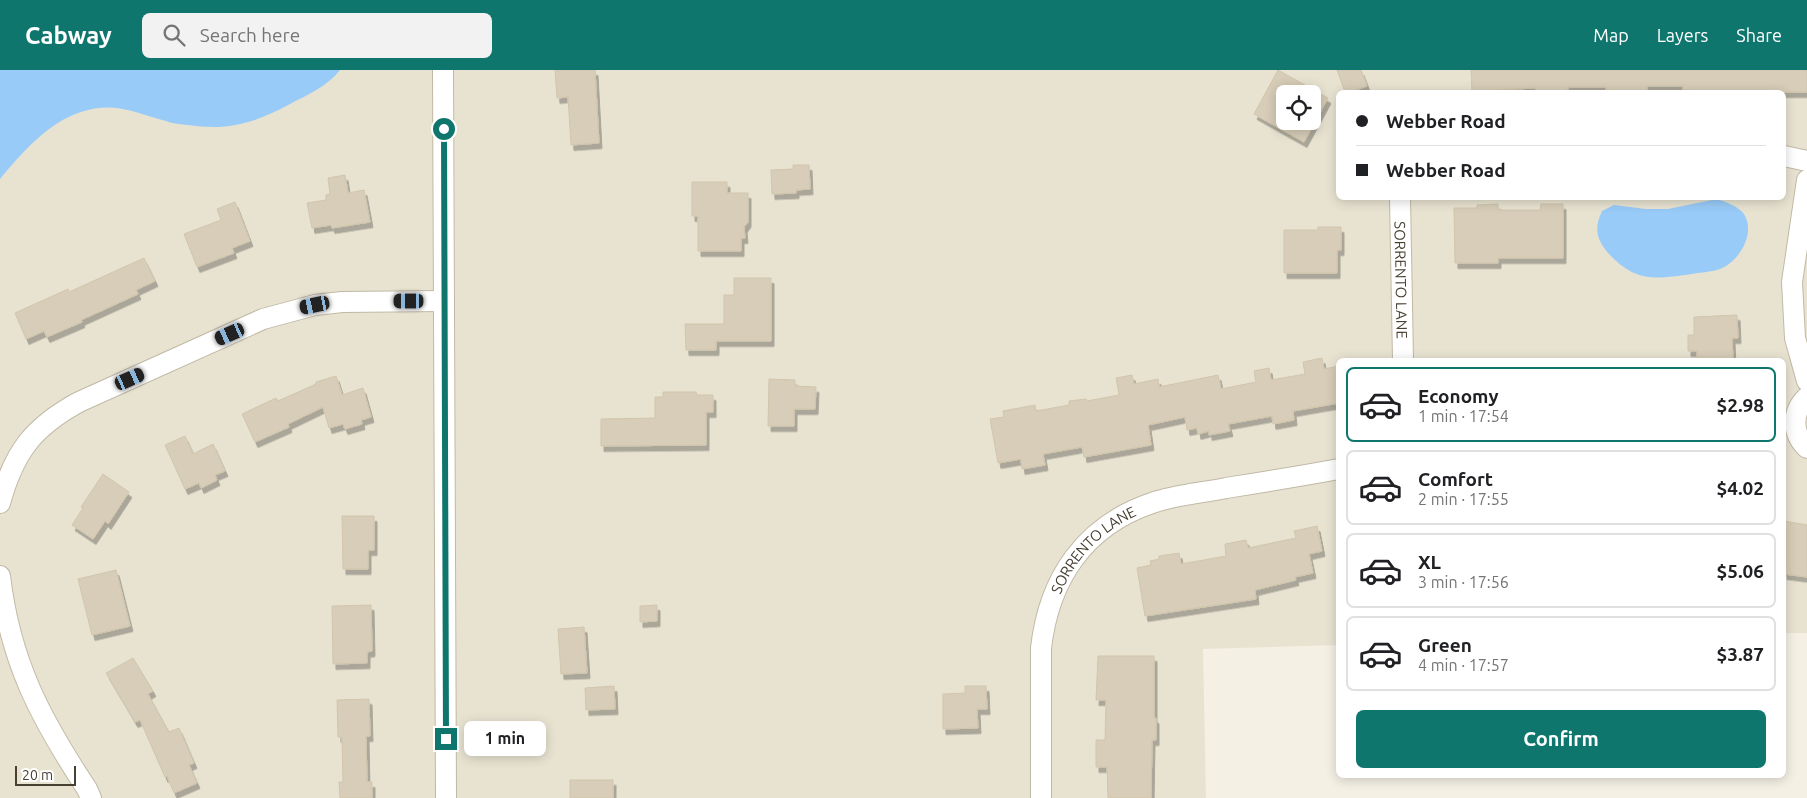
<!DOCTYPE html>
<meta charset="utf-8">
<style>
body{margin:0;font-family:Ubuntu,sans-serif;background:#f2f2f2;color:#202124;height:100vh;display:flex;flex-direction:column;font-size:19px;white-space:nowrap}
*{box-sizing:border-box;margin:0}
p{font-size:16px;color:#757577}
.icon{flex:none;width:28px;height:28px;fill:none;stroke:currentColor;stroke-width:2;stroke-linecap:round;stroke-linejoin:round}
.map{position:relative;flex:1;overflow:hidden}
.details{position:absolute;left:1336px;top:288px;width:450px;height:420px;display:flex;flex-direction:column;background:#fff;border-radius:8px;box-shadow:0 2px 12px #0003}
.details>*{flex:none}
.hud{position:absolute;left:1336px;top:20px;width:450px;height:110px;border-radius:8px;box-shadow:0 2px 12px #0003;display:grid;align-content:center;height:110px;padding:0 20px;background:#fff}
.buttons{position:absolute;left:1276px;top:15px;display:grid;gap:10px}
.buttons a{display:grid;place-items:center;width:45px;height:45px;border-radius:8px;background:#fff;box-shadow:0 2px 12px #0003;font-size:25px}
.scale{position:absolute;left:15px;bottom:12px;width:61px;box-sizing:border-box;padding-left:5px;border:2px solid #474033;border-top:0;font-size:14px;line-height:18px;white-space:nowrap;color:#474033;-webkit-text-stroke:4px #fff;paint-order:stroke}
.end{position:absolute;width:22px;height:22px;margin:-11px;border:6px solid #0f766e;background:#fff;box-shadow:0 0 0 2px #fff}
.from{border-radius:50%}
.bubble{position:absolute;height:35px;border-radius:8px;background:#fff;box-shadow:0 2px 12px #0003;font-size:16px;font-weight:600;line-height:35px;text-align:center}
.car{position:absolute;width:15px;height:30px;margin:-15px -8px;border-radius:6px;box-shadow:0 0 4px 1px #0007;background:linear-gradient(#222 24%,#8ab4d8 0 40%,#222 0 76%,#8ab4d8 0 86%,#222 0)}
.hud b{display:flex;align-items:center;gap:18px;height:48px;font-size:19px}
.hud b+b{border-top:1px solid #e0e0e0}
.hud i{width:12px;height:12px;background:#202124}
ul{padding:9px 0 0;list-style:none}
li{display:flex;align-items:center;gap:15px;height:75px;margin:0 10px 8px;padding:0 10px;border:2px solid #e0e0e0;border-radius:8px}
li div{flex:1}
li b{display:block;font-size:19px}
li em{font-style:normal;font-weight:600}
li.active{border-color:#0f766e}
li>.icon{width:45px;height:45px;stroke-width:1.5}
.cta{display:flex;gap:10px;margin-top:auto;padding:10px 20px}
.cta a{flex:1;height:58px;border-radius:8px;background:#0f766e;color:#fff;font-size:20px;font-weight:600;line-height:58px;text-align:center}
header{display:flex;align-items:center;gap:30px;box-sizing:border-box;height:70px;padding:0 25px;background:#0f766e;color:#fff}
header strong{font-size:24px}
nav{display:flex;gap:28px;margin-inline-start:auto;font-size:18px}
.search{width:350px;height:45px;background:#f2f2f2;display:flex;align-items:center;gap:12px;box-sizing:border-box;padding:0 18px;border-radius:8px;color:#757577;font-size:19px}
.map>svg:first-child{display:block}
.residential{fill:#e8e3d1;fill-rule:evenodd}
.water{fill:#99cbf8}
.building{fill:#d7cdb8;stroke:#d2c5ab;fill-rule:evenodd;filter:url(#shadow)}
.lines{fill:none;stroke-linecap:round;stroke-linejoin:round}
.minor-casing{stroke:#c0b9a5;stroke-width:22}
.minor{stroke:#fff;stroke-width:20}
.route{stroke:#0f766e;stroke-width:6}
.labels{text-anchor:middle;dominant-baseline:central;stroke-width:4;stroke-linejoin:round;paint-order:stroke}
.street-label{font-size:15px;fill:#474033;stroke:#fff}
</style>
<header>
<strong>Cabway</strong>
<div class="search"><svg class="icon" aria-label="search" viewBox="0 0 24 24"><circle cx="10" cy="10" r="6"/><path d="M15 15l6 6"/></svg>Search here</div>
<nav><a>Map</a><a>Layers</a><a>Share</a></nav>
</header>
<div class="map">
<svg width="1807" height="728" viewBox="0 0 1807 728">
<defs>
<filter id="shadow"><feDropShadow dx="3" dy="5.5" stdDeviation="0" flood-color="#0004"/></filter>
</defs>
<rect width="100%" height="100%" fill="#f4f0e4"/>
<!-- residential -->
<g class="residential">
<path d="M0,0H435L436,728H0Z"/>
<path d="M454,0H1807V563H1784V290H1339V575L1203,579L1206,728H456ZM1339,22H1784V128H1339ZM1285,24H1312V51H1285Z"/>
</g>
<!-- water -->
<g class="water">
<path d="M0,0H340C328,16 307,25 290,34C254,53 229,61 188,55C181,54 173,54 166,51C135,43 114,31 81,42C47,53 22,83 0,109Z"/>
<path d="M1717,129C1726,132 1738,136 1744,144C1755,162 1742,186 1726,196C1717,202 1702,202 1692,204C1655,209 1636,213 1608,183C1596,169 1594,158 1602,141L1614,135L1646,139H1668Z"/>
</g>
<!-- building -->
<g class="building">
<path d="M555,0H595L599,73L571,75L568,27L557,28Z"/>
<path d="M1278,0L1328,28L1304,72L1254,44ZM1285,24H1312V51H1285Z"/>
<path d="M1337,0H1361L1367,16L1350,22H1345Z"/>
<path d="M1471,0H1807V22H1692V20H1683V16H1647V22L1606,21V17H1568V20L1559,21V22H1536V18L1494,20V22H1472Z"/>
<path d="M793,95H809L810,119L796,120V123L772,124L771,100L793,99Z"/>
<path d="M345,105L348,123L364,120L370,152L332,158L331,155L312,158L307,133L326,130V125L330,124L328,108Z"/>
<path d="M692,112H727V123H748V152L744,157L745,168H741V181H698V146H692Z"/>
<path d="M235,132L250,171L232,178L234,183L197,197L184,164L221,150L217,139Z"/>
<path d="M1498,134V140H1540L1541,134H1563V188H1498V193H1455L1454,138H1477V135Z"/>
<path d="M1318,157H1341V180H1337V203H1284V160H1318Z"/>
<path d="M144,188L155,211L136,220L138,224L81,250L82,252L47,267L44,261L26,269L15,243L68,219L69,222Z"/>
<path d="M734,208H771V271H716V280H686L685,254H724V225H734Z"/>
<path d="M1737,245L1738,268H1732L1733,290H1697V281H1688V265H1694V247Z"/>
<path d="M1322,288L1324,299L1339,296V333L1293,341L1294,350L1273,354L1272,346L1228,354L1230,361L1209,365V361L1198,364L1197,358L1187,360L1185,347L1148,355L1151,375L1084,387L1082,377L1043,384L1045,395L1022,399L1021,389L998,393L990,349L1004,347L1003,341L1035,335L1036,341L1069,335V331L1086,329L1087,331L1119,325L1116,308L1132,305L1134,314L1158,309L1159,317L1218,305L1221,319L1256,312L1254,301L1269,298L1271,310L1305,304L1303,292Z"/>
<path d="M336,306L342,325L363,318L371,347L361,350L362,354L345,359L343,354L329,358L323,337L288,354L289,357L255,372L242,344L276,328L278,331L316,314V312Z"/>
<path d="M769,309L795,310V316L816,317L815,339H794V356H768Z"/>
<path d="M663,322H696L697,325H713V342H706V375L601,376V349L655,348V327H663Z"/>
<path d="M185,366L193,384L213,374L225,401L215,405L217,410L201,418L199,413L185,419L165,375Z"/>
<path d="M103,404L129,422L108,454L105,451L93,469L72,455L83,438L81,437Z"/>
<path d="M342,446H374V480H368V499H343Z"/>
<path d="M1784,451L1807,455V507L1784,504Z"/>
<path d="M1317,456L1322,481L1309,484L1313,503L1295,507L1296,510L1255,520L1256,529L1145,546L1137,498L1151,495L1150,491L1159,489V486L1179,483L1181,494L1226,486L1225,474L1246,470L1248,478L1296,468L1294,461Z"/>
<path d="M116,500L130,556L92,565L78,509Z"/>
<path d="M371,535L372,581L367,582V593L333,594L332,536Z"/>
<path d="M657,535V551L640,552V536Z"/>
<path d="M584,557L587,603L561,604L558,559Z"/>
<path d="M1098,586H1154V648H1156V670H1152L1151,728H1108L1107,697H1096V670H1105L1106,630H1096Z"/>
<path d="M133,588L153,621L148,624L169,662L179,658L194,693L189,695L197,713L174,723L167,706L165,707L140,650L135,652L106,603Z"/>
<path d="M614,616L615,639L586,640L585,618Z"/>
<path d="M965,616H986L987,639H977L978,658L943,659V624L965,623Z"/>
<path d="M369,629L370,666H366L367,712H372V728H340L339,712H343L342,667H338L337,630Z"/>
<rect x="570" y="710" width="43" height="18"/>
</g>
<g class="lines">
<defs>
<g id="minor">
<path d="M443,0L446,728"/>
<path d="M1784,86L1807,91"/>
<path d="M1807,110L1792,212L1795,268L1807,311"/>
<path id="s1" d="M1400,128L1403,290"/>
<path d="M1807,327C1791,342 1792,364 1807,378"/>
<path d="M0,433C14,382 33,357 79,332L263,249L315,235L342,232L444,231"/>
<path d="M0,506C10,591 40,648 87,719L91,728"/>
<path id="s2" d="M1041,728V578C1049,509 1084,456 1152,433C1175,425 1202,423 1226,418C1264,412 1301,406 1339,399"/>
</g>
</defs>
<!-- minor casing -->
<use href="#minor" class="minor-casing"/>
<!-- minor -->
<use href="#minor" class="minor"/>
</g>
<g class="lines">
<!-- route -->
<path class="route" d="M444,59L446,669"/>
</g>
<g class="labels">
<!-- street labels -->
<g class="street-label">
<text stroke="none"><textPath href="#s1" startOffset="82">SORRENTO LANE</textPath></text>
<text stroke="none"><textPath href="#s2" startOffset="266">SORRENTO LANE</textPath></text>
</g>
</g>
</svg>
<div class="buttons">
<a><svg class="icon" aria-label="locate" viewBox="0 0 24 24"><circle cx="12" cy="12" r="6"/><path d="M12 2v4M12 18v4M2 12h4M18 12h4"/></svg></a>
</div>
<div class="scale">20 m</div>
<i class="end from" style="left:444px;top:59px"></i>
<i class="end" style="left:446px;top:669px"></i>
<div class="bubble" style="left:464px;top:651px;width:82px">1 min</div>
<i class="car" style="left:409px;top:231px;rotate:270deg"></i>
<i class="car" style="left:315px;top:235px;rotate:258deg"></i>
<i class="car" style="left:230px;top:264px;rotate:246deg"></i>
<i class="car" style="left:130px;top:309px;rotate:66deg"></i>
<div class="hud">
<b><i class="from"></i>Webber Road</b>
<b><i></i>Webber Road</b>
</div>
<section class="details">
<ul>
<li class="active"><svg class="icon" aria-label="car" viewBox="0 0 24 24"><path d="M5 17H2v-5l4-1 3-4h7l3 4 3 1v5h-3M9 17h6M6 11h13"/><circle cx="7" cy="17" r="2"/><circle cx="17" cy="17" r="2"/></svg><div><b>Economy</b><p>1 min · 17:54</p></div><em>$2.98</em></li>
<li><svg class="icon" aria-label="car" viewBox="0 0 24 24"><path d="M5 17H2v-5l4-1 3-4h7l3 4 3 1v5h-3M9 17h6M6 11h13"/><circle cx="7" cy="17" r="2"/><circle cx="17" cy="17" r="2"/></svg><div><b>Comfort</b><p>2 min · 17:55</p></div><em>$4.02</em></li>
<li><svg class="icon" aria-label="car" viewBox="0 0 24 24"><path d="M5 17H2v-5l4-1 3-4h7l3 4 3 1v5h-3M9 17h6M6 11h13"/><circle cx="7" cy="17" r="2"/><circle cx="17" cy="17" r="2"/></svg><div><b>XL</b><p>3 min · 17:56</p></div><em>$5.06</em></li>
<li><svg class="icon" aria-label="car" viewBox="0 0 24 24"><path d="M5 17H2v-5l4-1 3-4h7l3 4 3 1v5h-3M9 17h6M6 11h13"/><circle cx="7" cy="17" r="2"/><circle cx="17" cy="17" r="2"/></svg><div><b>Green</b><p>4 min · 17:57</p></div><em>$3.87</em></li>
</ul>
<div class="cta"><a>Confirm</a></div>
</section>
</div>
